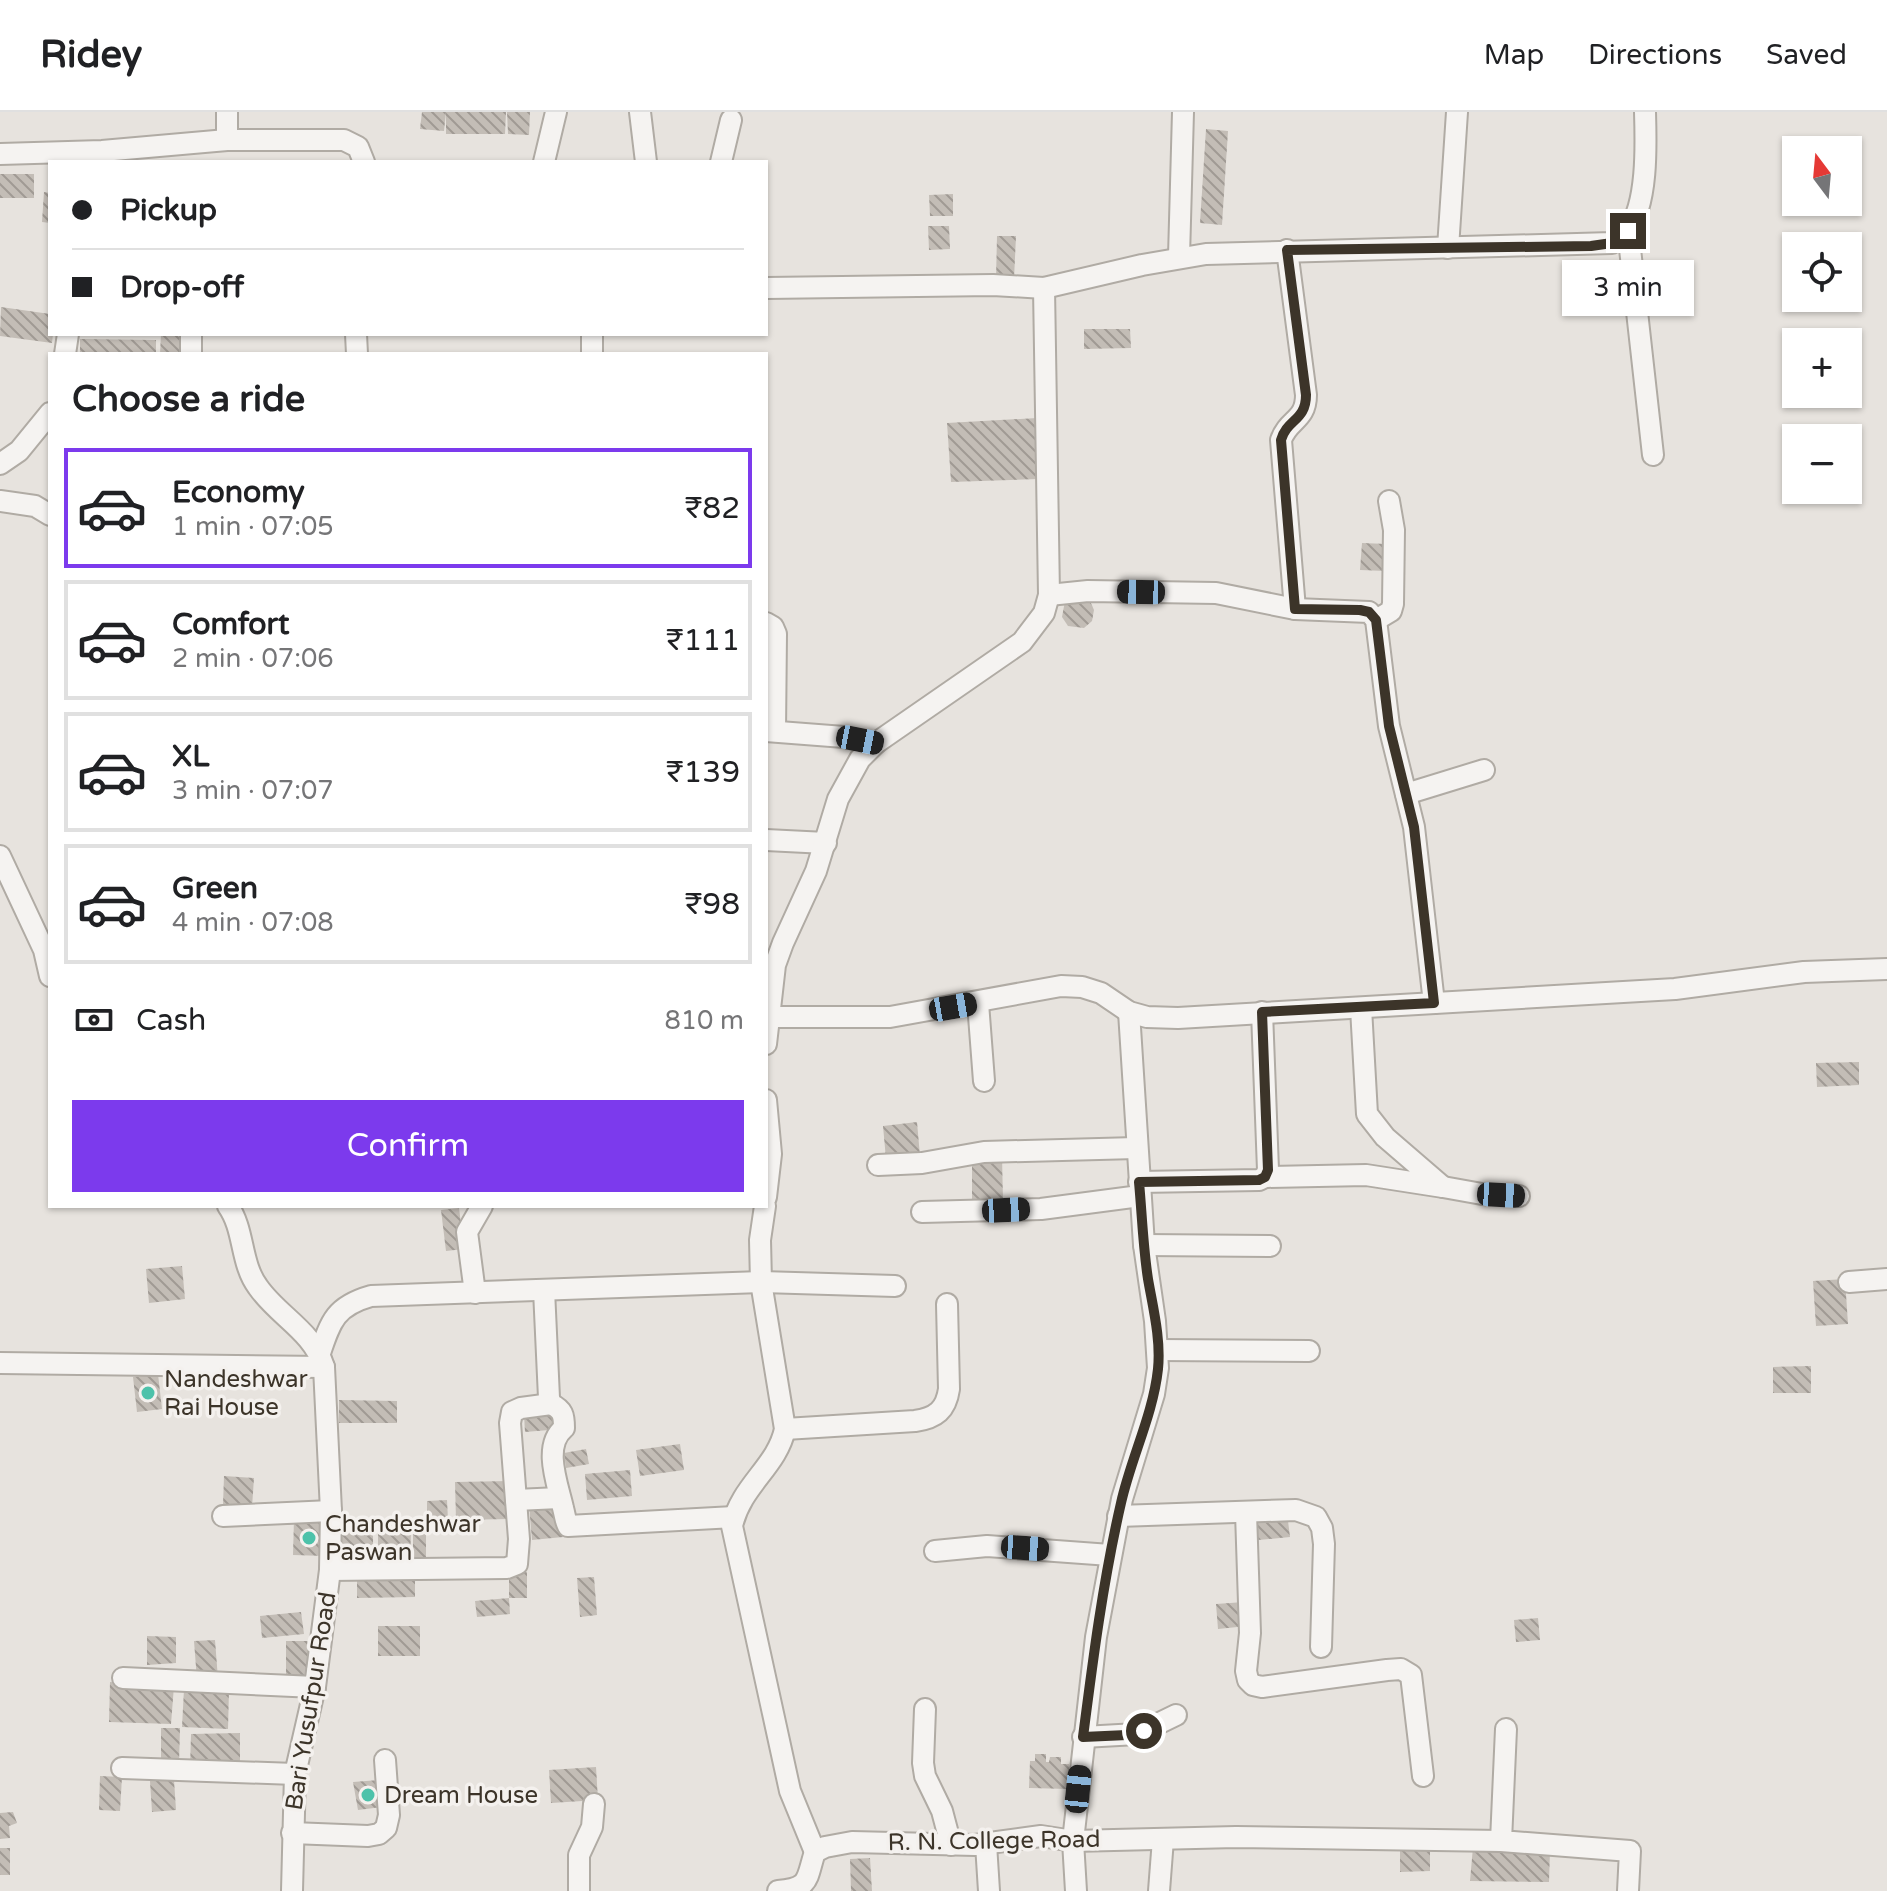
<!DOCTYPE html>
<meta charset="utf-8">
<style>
body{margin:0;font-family:"Varela Round",sans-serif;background:#f6f6f6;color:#202124;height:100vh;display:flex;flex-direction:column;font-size:30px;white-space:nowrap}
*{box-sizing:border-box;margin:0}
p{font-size:26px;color:#757577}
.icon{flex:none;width:44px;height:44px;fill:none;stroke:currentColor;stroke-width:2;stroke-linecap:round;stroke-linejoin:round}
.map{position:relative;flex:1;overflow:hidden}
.sheet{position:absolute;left:48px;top:240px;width:720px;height:856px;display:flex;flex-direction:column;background:#fff;border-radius:0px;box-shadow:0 2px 6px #0004}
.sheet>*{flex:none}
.hud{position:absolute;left:48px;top:48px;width:720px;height:176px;border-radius:0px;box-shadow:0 2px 6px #0004;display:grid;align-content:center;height:176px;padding:0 24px;background:#fff}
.needle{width:52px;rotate:344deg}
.buttons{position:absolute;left:1782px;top:24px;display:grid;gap:16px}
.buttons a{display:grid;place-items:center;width:80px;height:80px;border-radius:0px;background:#fff;box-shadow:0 2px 6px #0004;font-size:40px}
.end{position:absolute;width:36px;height:36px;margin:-18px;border:10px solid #3c3429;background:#fff;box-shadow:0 0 0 4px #fff}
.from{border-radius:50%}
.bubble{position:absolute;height:56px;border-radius:0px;background:#fff;box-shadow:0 2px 6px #0004;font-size:26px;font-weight:600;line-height:56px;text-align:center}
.car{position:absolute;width:24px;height:48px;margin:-24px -12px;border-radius:10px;box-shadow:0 0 6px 2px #0007;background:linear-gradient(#222 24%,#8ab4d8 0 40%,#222 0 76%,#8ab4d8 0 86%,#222 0)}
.hud b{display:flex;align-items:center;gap:28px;height:76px;font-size:30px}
.hud b+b{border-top:2px solid #e0e0e0}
.hud i{width:20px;height:20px;background:#202124}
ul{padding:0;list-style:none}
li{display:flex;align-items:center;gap:24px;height:120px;margin:0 16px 12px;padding:0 8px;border:4px solid #e0e0e0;border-radius:0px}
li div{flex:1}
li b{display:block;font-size:30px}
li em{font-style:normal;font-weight:600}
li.selected{border-color:#7c3aed}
li>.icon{width:72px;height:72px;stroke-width:1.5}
h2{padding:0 24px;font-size:36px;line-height:96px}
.pay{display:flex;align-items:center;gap:20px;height:88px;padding:0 24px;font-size:30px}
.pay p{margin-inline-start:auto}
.primary-button{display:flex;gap:16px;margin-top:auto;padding:16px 24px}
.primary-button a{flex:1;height:92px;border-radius:0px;background:#7c3aed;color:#fff;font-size:32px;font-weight:600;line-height:92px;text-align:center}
header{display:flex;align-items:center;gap:48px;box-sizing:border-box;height:112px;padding:0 40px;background:#fff;border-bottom:2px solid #e0e0e0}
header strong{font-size:38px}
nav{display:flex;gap:44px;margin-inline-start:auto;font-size:28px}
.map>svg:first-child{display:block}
.building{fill:url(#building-back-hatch)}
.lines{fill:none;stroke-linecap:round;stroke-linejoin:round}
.minor-casing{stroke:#b0aba4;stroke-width:24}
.minor{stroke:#f5f3f1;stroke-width:20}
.route{stroke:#3c3429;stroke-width:10}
.poi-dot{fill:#4dc2aa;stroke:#f4f1ee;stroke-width:3}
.labels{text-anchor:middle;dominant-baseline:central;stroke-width:7;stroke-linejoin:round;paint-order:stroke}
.poi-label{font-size:24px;fill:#3c3429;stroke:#f4f1ee;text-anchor:start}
.street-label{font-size:24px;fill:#3c3429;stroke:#f4f1ee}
</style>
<header>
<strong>Ridey</strong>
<nav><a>Map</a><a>Directions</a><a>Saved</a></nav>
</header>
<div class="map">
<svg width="1887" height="1779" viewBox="0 0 1887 1779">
<defs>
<pattern id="building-back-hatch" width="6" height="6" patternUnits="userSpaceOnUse" patternTransform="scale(2)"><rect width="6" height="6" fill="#c3bdb6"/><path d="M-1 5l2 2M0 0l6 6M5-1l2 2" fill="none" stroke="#a09a94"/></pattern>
</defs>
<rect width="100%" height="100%" fill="#e7e3de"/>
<!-- building -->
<g class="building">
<path d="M422,0H446L444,19L420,17Z"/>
<path d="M446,0H506L505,22H446Z"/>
<path d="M507,0H530L529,23L508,22Z"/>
<path d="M1206,17L1228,19L1222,113L1200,111Z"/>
<rect x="0" y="62" width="34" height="24"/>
<path d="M44,80L50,81V111L42,110Z"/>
<path d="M953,82V104H930L929,83Z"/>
<path d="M928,114H949L950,137L929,138Z"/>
<path d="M997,124H1016L1014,167H996Z"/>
<path d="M1,195L50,202V222H53L52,231L0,224Z"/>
<path d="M1084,217H1130L1131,236L1084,237Z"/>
<path d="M161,222H185L184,242H160Z"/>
<path d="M80,227L156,228V242H80Z"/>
<path d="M1037,306L1038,367L951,370L947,311Z"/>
<path d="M1362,431L1387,432L1386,459L1360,458Z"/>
<path d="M1065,489H1090L1094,498L1092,509L1084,516L1068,514L1062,505Z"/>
<path d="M1859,950V973L1817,975L1816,951Z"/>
<path d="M917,1010L920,1044L886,1047L883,1014Z"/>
<path d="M972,1044H1002L1003,1089H972Z"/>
<path d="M459,1096L464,1137L446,1139L441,1098Z"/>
<path d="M182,1154L185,1187L149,1191L146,1157Z"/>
<path d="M1845,1167L1848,1212L1816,1214L1813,1169Z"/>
<path d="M1811,1254V1281H1773V1255Z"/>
<path d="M158,1262L162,1297L137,1300L133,1265Z"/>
<path d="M339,1288L397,1289V1311H339Z"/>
<path d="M559,1300L561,1317L525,1320L524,1303Z"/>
<path d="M680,1332L684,1358L640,1364L636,1338Z"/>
<path d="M586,1337L589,1352L566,1356L564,1341Z"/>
<path d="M630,1358L632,1384L587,1388L585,1362Z"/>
<path d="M224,1364L254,1366L252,1395L223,1393Z"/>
<path d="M511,1369L512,1407L456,1408L455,1370Z"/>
<path d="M447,1388L448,1408H427V1389Z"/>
<path d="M560,1391L563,1425L532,1428L529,1393Z"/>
<path d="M1287,1401L1290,1425L1258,1428L1256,1404Z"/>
<path d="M294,1407L326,1409L325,1444L293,1443Z"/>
<path d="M413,1417L426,1418V1451H413Z"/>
<path d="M378,1418H411L410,1454L378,1453Z"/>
<path d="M373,1419V1454H339V1420Z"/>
<rect x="509" y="1460" width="18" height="26"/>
<path d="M415,1463V1485L357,1486V1464Z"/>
<path d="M594,1465L597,1503L580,1505L577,1466Z"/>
<path d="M509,1486L510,1502L477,1505L475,1489Z"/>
<path d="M1244,1490L1247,1514L1218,1517L1216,1492Z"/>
<path d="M301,1500L304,1522L262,1526L260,1504Z"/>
<path d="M1538,1506L1540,1528L1516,1530L1514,1508Z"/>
<rect x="378" y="1514" width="42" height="30"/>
<path d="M147,1524L176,1525V1551L147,1553Z"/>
<path d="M215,1528L218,1567L197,1568L194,1529Z"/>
<rect x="286" y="1529" width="27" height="35"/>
<path d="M110,1570L174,1574L171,1612L109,1610Z"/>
<path d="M184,1577L229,1578L228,1617L182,1615Z"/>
<path d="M161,1616H180L179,1653L161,1652Z"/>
<path d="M240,1621V1655L190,1656L191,1622Z"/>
<path d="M1035,1642H1046V1650H1049L1050,1645H1061V1652H1069V1677L1029,1676L1030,1649H1035Z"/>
<path d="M596,1655L598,1688L551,1691L549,1658Z"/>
<path d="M100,1664L122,1665L120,1699L99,1698Z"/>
<path d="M174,1668L176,1698L152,1700L150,1669Z"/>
<path d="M379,1668L382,1695L358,1698L353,1670Z"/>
<path d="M13,1700L17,1711L9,1714L10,1726L0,1727V1701Z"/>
<path d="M1430,1731V1759L1400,1760V1732Z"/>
<path d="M1473,1735L1550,1739L1549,1770L1470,1769Z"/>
<rect x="0" y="1736" width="10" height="27"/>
<path d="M870,1746L872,1779H851L850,1747Z"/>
</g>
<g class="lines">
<defs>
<g id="minor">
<path d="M227,0V28"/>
<path d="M640,0L646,50"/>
<path d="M0,42L102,39L227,28H344L358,35L364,50"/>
<path d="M544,50L556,0"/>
<path d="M721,50L731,8"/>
<path d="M1628,119L1653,343"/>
<path d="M1448,136L1457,0"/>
<path d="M1287,138L1306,283C1306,309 1288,307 1281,328L1295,497"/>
<path d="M1179,145L1183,0"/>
<path d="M766,176L993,173L1044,176L1142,153L1206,142L1612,131C1617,127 1624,124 1627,119C1648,94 1646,32 1645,0"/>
<path d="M356,222L357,242"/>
<path d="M592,222V242"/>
<path d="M65,242L68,222"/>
<path d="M191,242V222"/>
<path d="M0,352L19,339L50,301"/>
<path d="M0,389L35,394L50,403"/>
<path d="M1049,483L1088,479L1216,481L1295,497L1369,500L1376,508L1389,614L1414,715L1434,891"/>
<path d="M1376,508L1391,499L1393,492L1394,418L1389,389"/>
<path d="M766,511L773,515L776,522L775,619"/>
<path d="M766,619L844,625L876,631"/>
<path d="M1406,682L1484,658"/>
<path d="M766,728L826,731"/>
<path d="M0,744L44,838L50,864"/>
<path d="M978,891L984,969"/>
<path d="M769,905H890L1061,874L1082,875L1101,881L1129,900L1147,905L1178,906L1675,877L1804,860L1887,857"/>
<path d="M766,932L775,853L783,831L816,759L838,687L860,647L876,631L1022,530L1044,501L1049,483L1044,176"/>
<path d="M766,988L771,1042L766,1085"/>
<path d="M878,1053L922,1051L984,1040L1136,1036"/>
<path d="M1265,1065L1366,1063L1443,1075L1385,1025L1367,1002L1361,896"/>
<path d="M1139,1070L1259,1068L1265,1065L1268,1058L1262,900"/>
<path d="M1443,1075L1482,1082L1519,1084"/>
<path d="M228,1094C245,1118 240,1151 258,1175C278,1204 313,1219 324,1255L331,1399L330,1458L315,1575L295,1662L292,1779"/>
<path d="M765,1094L760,1128L761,1170L785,1317C777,1355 741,1373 732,1414L790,1679L815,1740"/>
<path d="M922,1100L1041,1097L1140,1084"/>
<path d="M1144,1133L1270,1134"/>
<path d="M1849,1170L1887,1167"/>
<path d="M544,1178L549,1286L551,1292C563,1298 564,1303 564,1316C542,1334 558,1373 563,1396C565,1403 565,1408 568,1414L734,1405"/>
<path d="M475,1181L467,1120L482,1094"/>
<path d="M1158,1238L1309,1239"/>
<path d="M320,1241C331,1208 336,1194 371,1184L761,1170L895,1174"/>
<path d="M0,1251L324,1255"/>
<path d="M785,1317L915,1309C936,1306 946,1298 949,1277L947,1192"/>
<path d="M516,1388L559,1386"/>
<path d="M1246,1401L1250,1521L1246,1559L1248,1568L1253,1573L1262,1575L1387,1558L1401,1557L1411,1563L1423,1664"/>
<path d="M223,1404L331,1399"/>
<path d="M1118,1404L1296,1398L1316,1405L1322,1416L1324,1432L1321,1535"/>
<path d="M935,1439L987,1434L1110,1443"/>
<path d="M330,1458L507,1456L517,1452L519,1427L510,1311L512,1300L521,1296L551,1292"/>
<path d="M123,1566L315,1575"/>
<path d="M925,1597L923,1651L925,1664L942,1699L951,1733"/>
<path d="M1506,1617L1501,1729L1630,1739L1628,1779"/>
<path d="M1083,1625L1137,1622L1176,1603"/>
<path d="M122,1656L295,1662"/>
<path d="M292,1721L368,1724L379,1722L386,1716L389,1703L385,1648"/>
<path d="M986,1732L989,1779"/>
<path d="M579,1779V1743L592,1715L594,1692"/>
<path d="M778,1779C811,1776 806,1767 815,1740L825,1735L852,1730L975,1733L1041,1724L1073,1729L1236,1725L1501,1729"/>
<path d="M1076,1779L1073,1729L1096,1525L1122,1387L1154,1282L1158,1256L1155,1209L1144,1133L1129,900"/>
<path d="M1159,1779L1163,1727"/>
</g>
</defs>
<!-- minor casing -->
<use href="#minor" class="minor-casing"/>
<!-- minor -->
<use href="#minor" class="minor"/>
</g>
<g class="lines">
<!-- route -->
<path class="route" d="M1144,1619L1127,1623L1083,1625C1093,1547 1103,1469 1121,1391C1131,1346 1153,1303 1158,1257C1161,1227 1153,1196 1148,1167C1143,1135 1142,1102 1139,1070L1259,1068L1265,1065L1268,1058L1262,900L1434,891L1414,715L1389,614L1376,508L1369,500L1360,498L1295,497L1281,328C1287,307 1306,309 1306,283L1287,138L1591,134L1612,131L1628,119"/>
</g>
<!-- markers -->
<g class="poi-dot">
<circle cx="148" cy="1281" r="8"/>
<circle cx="309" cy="1426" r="8"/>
<circle cx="368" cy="1683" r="8"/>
</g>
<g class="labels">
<!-- poi labels -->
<g class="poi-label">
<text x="164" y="1267">Nandeshwar<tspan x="164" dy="28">Rai House</tspan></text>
<text x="325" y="1412">Chandeshwar<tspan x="325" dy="28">Paswan</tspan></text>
<text x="384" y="1683">Dream House</text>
</g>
<!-- street labels -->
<g class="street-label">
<text transform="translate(311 1589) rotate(-81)">Bari Yusufpur Road</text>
<text transform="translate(994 1729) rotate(-1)">R. N. College Road</text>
</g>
</g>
</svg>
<div class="buttons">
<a><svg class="needle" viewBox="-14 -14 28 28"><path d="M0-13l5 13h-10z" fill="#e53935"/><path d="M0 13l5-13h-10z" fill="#757577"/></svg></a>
<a><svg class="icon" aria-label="locate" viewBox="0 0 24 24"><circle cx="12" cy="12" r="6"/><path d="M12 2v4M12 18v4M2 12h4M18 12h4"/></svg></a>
<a>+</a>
<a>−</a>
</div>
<i class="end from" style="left:1144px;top:1619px"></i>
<i class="end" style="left:1628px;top:119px"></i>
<div class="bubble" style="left:1562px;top:148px;width:132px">3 min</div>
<i class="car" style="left:1141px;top:480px;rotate:271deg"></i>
<i class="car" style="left:860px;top:628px;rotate:101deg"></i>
<i class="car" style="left:953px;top:895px;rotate:80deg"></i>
<i class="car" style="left:1501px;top:1083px;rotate:93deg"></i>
<i class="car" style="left:1006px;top:1098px;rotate:87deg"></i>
<i class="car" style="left:1025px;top:1436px;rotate:94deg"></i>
<i class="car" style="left:1078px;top:1677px;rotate:6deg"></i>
<div class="hud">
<b><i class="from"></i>Pickup</b>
<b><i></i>Drop-off</b>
</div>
<section class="sheet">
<h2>Choose a ride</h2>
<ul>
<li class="selected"><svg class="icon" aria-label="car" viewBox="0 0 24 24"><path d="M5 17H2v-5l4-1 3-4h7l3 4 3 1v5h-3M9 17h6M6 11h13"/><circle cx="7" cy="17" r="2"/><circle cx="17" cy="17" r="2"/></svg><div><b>Economy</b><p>1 min · 07:05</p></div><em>₹82</em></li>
<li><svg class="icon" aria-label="car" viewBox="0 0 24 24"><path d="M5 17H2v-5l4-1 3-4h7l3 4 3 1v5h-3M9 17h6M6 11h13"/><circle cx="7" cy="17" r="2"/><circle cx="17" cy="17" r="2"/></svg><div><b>Comfort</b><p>2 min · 07:06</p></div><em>₹111</em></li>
<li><svg class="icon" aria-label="car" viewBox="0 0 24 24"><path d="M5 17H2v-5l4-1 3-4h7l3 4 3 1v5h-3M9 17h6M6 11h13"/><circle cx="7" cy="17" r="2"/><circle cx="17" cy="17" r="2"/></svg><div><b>XL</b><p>3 min · 07:07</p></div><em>₹139</em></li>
<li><svg class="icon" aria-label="car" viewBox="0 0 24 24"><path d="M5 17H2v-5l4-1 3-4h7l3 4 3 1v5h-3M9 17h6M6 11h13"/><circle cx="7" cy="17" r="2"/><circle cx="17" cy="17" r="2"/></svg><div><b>Green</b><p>4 min · 07:08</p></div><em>₹98</em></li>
</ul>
<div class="pay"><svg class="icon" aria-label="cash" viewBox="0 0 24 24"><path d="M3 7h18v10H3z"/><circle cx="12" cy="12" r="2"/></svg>Cash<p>810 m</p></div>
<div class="primary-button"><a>Confirm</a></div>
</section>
</div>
